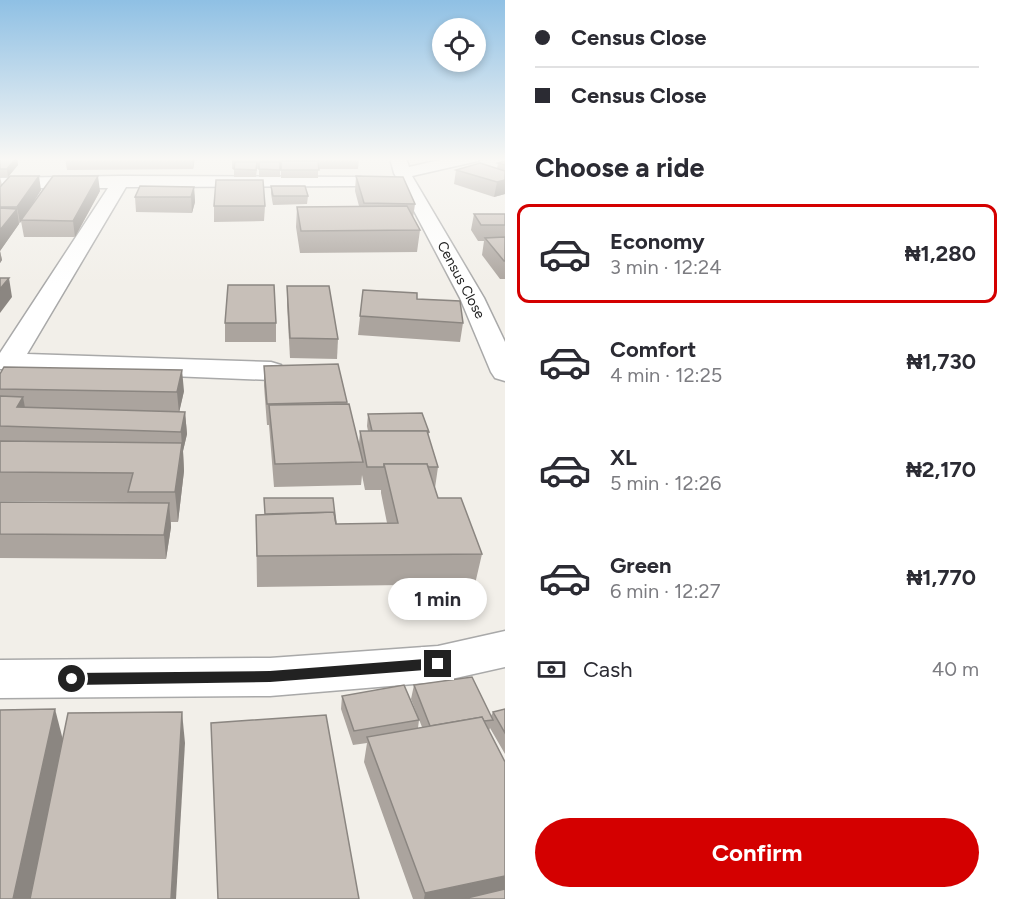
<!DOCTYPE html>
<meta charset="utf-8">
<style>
body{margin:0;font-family:Figtree,sans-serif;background:#f2f2f3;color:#2b2b33;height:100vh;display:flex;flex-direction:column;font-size:22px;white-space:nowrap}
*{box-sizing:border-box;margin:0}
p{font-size:20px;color:#7c7c81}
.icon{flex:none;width:33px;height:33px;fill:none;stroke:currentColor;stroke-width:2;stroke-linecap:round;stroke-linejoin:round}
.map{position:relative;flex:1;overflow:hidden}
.sheet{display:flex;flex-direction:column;background:#fff;width:504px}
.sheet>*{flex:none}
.banner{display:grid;align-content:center;height:132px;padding:0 30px;background:#fff}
.fabs{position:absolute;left:432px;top:18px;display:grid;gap:12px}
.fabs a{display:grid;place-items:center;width:54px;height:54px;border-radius:50%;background:#fff;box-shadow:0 3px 9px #0003;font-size:30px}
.end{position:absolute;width:27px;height:27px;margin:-14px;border:8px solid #222;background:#fff;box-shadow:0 0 0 3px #fff}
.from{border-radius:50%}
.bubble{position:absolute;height:42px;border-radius:21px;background:#fff;box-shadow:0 3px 9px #0003;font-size:20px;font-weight:700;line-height:42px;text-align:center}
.banner b{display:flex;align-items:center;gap:21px;height:57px;font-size:22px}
.banner b+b{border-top:2px solid #e1e1e2}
.banner i{width:15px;height:15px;background:#2b2b33}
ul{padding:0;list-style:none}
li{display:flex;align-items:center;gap:18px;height:99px;margin:0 12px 9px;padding:0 18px;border:3px solid transparent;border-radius:12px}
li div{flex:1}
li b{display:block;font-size:22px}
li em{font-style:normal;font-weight:700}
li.selected{border-color:#d40000}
li>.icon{width:54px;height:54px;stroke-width:1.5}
h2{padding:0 30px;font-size:27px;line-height:72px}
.pay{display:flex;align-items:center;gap:15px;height:66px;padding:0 30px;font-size:22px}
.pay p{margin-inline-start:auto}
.primary-button{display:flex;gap:12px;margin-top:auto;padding:12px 30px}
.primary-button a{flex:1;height:69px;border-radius:36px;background:#d40000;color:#fff;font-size:24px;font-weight:700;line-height:69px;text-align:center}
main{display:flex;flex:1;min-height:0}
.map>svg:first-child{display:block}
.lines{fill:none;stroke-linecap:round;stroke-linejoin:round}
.street-casing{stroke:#a9a9a9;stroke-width:3}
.street{fill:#fff;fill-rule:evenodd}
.wall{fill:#aba49e}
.shaded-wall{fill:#8b8681}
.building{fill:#c7bfb8;stroke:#8b8681;stroke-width:1.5}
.route{fill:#222}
.labels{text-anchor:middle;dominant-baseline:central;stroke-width:4.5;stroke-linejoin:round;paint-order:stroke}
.far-street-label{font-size:14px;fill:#222;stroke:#fff}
</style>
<main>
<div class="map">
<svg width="505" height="899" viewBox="0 0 505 899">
<rect width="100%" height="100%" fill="#f2efe9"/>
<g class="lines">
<defs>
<g id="street">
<path d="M390,158H406L409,167L448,158H480L478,161L412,176L484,298L505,342V381L495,378L491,372L460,298L394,173Z"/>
<path d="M121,176L361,177L364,181L361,185L355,186L126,187L27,354L271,362L281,365L285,371L281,377L271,380L0,369V353L108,188H0V178Z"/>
<path d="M505,631V667L438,682L270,696L0,698V660L270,658L438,646Z"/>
</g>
</defs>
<!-- street casing -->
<use href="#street" class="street-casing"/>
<!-- street -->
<use href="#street" class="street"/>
</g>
<!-- wall -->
<g class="wall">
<path d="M0,158H31H17L18,165L8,177H0L2,185L41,190L29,210L100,191L75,237H24L21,221L0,251L2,260L0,263Z"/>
<path d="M65,158H195L193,169L67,170Z"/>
<path d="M232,158H359L358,169H318V178H281V169H280V177H259V169H257L256,177H234V169H232Z"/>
<path d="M505,161V194L494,197L454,184L456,170L497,168L498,163Z"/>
<path d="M356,176L415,204L413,218L420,230L417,252L300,253L296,227L297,207L359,206L355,191Z"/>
<path d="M271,186L308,196L307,204L273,205L271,194Z"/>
<path d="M194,187L195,202L192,213L136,212L135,197Z"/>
<path d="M214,206H265L264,221L214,222Z"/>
<path d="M474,214H505V279H500L482,255L484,241H478L471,230Z"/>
<path d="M287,286L338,339L337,359L290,358L287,305Z"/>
<path d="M363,290L463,323L460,342L358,335Z"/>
<rect x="225" y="323" width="51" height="19"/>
<path d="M264,366L347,402L359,444L360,431H368L367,426L368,414L429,432L428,435L438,467L435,488L438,498L482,554L475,584L257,587L256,515L336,524L387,523L381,493V490H365L362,475L361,485L274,487L269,425H267L264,386Z"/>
<path d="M0,374L184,391L179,412H185L187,434L183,451L184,471L178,522H171V527L166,559L0,558V502L130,503V502L0,501Z"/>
<path d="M414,685L491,716L493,712L505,709V754L490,728L489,731L505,899H413L364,762L367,743L353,745L341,709L342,696L419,720L418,728L422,727L411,699Z"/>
</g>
<!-- shaded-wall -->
<g class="shaded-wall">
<path d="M17,158L18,165L8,177L7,169Z"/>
<path d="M193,158H195L193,169Z"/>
<path d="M39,176L41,190L20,223L17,207Z"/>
<path d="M98,176L100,191L75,237L73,221Z"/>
<path d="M505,180V194L494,197L497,182Z"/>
<path d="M194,187L195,202L192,213L191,197Z"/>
<path d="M17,209L19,224L0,251L2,260L0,263V230Z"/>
<path d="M9,278L12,297L0,313V289Z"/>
<path d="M182,370L184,391L179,413L177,392Z"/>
<path d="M23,397L27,418L17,407Z"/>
<path d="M185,412L187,434L183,451L184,471L178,522L175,492L182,447L181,432Z"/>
<path d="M169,503L171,527L166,559L164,535Z"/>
<path d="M55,709L63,740L30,899H13Z"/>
<path d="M182,712L185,743L176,899H171Z"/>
<path d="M505,876V897L495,899H424L425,893Z"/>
</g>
<!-- building -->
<g class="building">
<path d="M0,158H16L7,169H0Z"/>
<path d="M281,161H318L319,170H281Z"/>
<path d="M505,161V165L498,163Z"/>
<path d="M235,162H257L256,170L234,169Z"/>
<path d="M259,162H280V170L259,169Z"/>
<path d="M480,163L505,171V180L497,182L456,170Z"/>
<path d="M10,176H39L17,207H0V187Z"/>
<path d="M53,176H98L73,221L21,220Z"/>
<path d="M356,176L403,177L415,204L364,203Z"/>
<path d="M216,180H263L265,206H214Z"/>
<path d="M140,186L194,187L191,197H135Z"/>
<path d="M271,186H305L308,196H273Z"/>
<path d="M407,206L420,230L301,231L297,207Z"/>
<path d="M0,208L17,209L0,230Z"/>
<path d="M474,214H505V225H481Z"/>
<path d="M505,237V261H504L485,238Z"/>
<path d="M0,278H9L0,289Z"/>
<path d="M228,285H274L276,323H225Z"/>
<path d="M287,286H329L338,339L290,338Z"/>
<path d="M363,290L417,293V299L460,301L463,323L360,316Z"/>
<path d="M338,364L347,402L267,404L264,366Z"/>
<path d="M4,367L182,370L177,392L0,389V374Z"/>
<path d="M0,396L23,397L17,407L185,412L181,432L0,426Z"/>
<path d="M349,404L363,462L275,464L269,405Z"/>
<path d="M422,413L429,432H427V431H372L368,414Z"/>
<path d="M360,431H427L438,467H428L427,464H384V467H367Z"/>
<path d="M0,441L182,443L175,492H128L133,473L0,472Z"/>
<path d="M384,464H427L438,498H461L482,554L257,556L256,515L334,512L336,524L398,523Z"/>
<path d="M264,498H333L336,524L334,512L265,514Z"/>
<path d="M0,502L169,503L164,535L0,534Z"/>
<path d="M472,677L493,720L484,721L482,717L430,726L414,685Z"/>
<path d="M404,685L419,720L354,731L342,696Z"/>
<path d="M55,709L13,899H0V710Z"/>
<path d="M505,709V733L493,712Z"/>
<path d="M182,712L171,899H30L68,713Z"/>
<path d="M326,715L359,899H218L211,723Z"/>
<path d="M482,717L505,762V876L425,893L367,737Z"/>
<path d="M505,889V899H463Z"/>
</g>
<!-- sky -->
<linearGradient id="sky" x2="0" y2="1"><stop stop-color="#8fc0e4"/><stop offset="0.56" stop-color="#f9f8f5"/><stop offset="1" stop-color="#f9f8f5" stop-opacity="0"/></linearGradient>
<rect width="505" height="284" fill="url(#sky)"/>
<!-- route -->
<path class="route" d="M438,658L445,664L438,669L270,682L72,685L66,679L72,673L270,671Z"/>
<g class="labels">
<!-- far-street labels -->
<g class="far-street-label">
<text transform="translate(461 280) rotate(62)">Census Close</text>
</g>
</g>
</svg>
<div class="fabs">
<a><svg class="icon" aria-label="locate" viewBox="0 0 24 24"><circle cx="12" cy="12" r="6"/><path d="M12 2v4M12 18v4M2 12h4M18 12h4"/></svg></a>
</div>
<i class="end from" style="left:72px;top:679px"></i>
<i class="end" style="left:438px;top:664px"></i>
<div class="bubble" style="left:388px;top:578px;width:99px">1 min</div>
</div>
<section class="sheet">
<div class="banner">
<b><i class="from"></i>Census Close</b>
<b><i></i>Census Close</b>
</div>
<h2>Choose a ride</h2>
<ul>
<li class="selected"><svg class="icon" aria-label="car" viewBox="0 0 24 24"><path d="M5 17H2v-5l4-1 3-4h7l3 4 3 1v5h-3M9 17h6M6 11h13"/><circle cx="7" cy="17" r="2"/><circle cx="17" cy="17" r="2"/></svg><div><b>Economy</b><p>3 min · 12:24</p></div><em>₦1,280</em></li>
<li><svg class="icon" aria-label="car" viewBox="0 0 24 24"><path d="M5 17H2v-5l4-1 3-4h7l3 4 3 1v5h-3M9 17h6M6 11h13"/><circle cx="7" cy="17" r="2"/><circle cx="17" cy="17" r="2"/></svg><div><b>Comfort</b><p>4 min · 12:25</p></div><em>₦1,730</em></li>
<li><svg class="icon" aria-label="car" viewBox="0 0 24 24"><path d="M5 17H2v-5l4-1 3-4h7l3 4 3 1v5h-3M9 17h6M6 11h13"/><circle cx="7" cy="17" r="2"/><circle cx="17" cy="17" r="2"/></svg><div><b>XL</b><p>5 min · 12:26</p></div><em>₦2,170</em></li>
<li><svg class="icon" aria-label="car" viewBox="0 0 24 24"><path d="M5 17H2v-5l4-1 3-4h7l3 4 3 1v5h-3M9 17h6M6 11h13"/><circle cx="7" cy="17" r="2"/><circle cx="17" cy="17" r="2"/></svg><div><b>Green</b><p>6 min · 12:27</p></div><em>₦1,770</em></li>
</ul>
<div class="pay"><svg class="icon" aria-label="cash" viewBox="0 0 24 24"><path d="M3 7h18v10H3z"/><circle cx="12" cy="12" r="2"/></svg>Cash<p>40 m</p></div>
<div class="primary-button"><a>Confirm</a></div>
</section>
</main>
